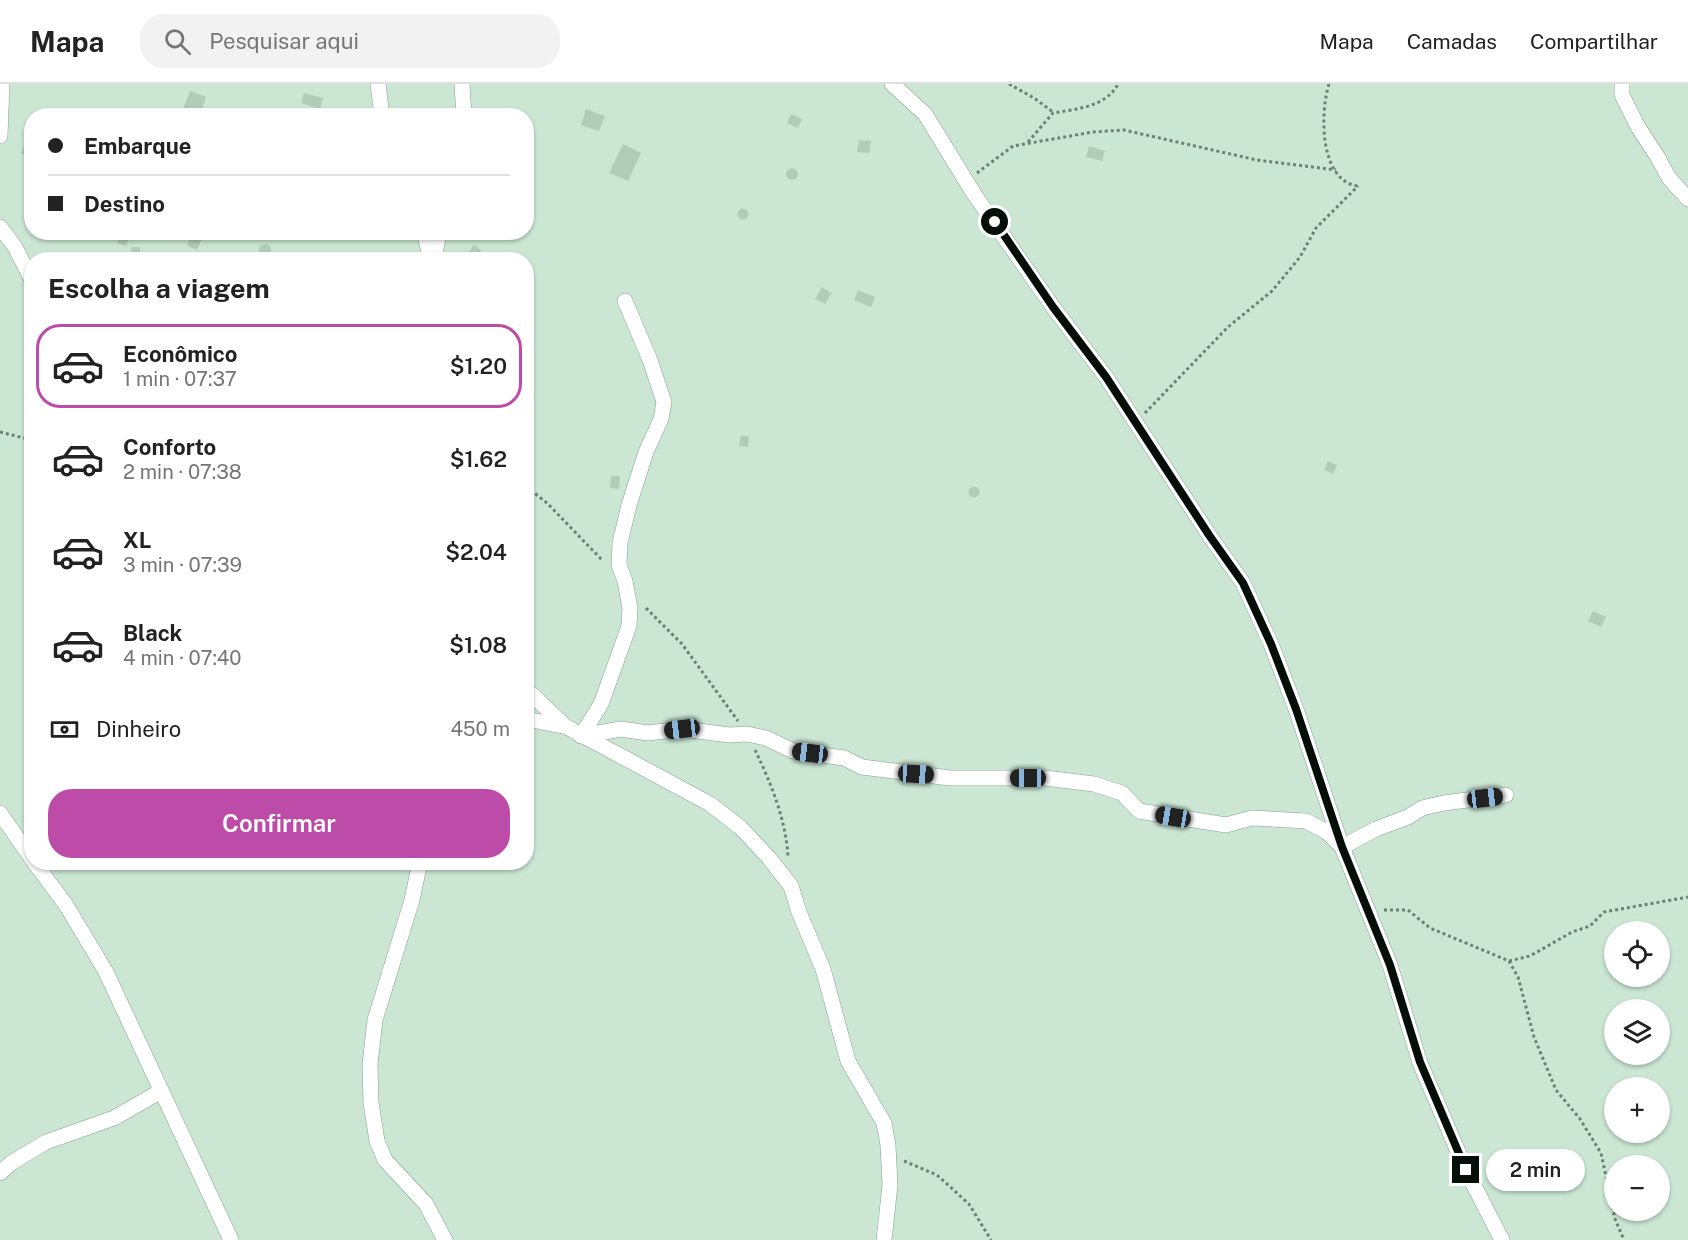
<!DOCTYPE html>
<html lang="pt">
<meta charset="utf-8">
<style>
body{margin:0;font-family:"Public Sans",sans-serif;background:#f2f2f2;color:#222;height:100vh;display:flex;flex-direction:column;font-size:22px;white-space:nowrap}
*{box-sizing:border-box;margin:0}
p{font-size:20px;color:#767676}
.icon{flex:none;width:33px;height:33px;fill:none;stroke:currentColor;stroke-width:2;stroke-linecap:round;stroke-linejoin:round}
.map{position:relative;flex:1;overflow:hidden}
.sheet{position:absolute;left:24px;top:168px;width:510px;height:618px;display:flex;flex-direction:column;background:#fff;border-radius:24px;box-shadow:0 2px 4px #0004}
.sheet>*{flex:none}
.top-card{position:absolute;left:24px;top:24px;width:510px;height:132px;border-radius:24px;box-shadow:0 2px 4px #0004;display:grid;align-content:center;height:132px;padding:0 24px;background:#fff}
.buttons{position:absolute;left:1604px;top:837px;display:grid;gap:12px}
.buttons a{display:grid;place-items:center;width:66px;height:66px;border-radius:50%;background:#fff;box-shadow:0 2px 4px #0004;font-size:30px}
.end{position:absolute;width:27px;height:27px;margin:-14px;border:8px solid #060e08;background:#fff;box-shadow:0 0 0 3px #fff}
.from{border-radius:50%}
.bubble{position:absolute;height:42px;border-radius:21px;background:#fff;box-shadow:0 2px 4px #0004;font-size:20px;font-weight:600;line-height:42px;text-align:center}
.car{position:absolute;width:18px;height:36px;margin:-18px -9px;border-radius:8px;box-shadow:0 0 4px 2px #0007;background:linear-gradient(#222 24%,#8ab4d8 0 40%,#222 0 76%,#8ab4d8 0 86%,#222 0)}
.top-card b{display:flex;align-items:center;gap:21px;height:57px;font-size:22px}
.top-card b+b{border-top:2px solid #e0e0e0}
.top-card i{width:15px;height:15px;background:#222}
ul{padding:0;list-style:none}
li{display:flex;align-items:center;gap:18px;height:84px;margin:0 12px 9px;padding:0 12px;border:3px solid transparent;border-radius:24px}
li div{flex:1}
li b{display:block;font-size:22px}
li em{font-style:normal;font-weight:600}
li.selected{border-color:#bd4ca8}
li>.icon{width:54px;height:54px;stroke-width:1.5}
h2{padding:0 24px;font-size:27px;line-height:72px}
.pay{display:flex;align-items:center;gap:15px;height:66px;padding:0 24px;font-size:22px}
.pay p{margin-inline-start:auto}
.primary-button{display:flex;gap:12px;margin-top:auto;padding:12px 24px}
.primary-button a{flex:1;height:69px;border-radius:24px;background:#bd4ca8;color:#fff;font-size:24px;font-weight:600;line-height:69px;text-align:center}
header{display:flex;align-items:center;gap:36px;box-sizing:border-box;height:84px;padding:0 30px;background:#fff;border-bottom:2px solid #e0e0e0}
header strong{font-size:28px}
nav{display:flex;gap:33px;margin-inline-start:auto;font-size:21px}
.search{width:420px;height:54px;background:#f2f2f2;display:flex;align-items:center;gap:15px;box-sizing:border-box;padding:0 21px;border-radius:24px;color:#767676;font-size:22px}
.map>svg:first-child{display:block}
.building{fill:#b2ccba}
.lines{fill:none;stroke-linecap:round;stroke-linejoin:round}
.minor-casing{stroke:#87a08f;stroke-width:16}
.path{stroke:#6e8174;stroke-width:3;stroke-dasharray:3 3;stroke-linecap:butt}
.minor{stroke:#fff;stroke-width:15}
.route{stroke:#060e08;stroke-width:8}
</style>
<header>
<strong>Mapa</strong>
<div class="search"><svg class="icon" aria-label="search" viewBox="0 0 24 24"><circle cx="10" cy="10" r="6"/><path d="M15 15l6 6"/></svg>Pesquisar aqui</div>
<nav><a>Mapa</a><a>Camadas</a><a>Compartilhar</a></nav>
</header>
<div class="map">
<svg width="1688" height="1156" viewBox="0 0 1688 1156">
<rect width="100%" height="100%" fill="#cbe7d4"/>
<!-- building -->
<g class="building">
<path d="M190,7L206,13L200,31L183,25Z"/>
<path d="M304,9L323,14L320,25L301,19Z"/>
<path d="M586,25L605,32L599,47L581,41Z"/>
<path d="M791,30L802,35L798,44L787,39Z"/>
<path d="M859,56L871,57L869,69L857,68Z"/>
<path d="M26,59L32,62V74L21,69Z"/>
<path d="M623,60L641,69L628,97L609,89Z"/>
<path d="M1089,62L1105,67L1102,77L1086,73Z"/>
<circle cx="792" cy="90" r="6"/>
<circle cx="743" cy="130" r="5.5"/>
<path d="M122,149L130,152L126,162L117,159Z"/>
<path d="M192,150L202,154L197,166L187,162Z"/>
<circle cx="265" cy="166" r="6"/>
<path d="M474,161L481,166L475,175L468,169Z"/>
<path d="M131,163H140V173H132Z"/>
<path d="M822,203L832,209L825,220L815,215Z"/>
<path d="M858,206L875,213L871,223L854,216Z"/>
<path d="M741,351L749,353L748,363L739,362Z"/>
<path d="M1328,377L1337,381L1333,390L1324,386Z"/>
<path d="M611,392H620L619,405L610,404Z"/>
<circle cx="974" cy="408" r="5.5"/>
<path d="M1593,527L1606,533L1601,543L1588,537Z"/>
</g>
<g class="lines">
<defs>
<g id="minor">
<path d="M378,0L382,32"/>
<path d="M462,0L464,32"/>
<path d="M892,0L925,30L974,110L1053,223L1106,293L1209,451L1243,499L1271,560L1296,625L1342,763L1390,881L1420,979L1466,1086L1502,1156"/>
<path d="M1622,0V11L1638,43L1657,72L1669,94L1688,115"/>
<path d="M0,52L2,0"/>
<path d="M0,143L15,163L32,196"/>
<path d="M424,148L431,176"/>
<path d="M434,175L439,148"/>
<path d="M625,217L650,276L664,318L661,335L646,368L629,421L620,459L619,481L625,497L630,524L629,542L601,620L581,652L621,645L648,649L682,645L730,651L747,650L766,654L793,667L844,674L862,683L950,694H1045L1094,700L1122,709L1139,727L1226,741L1252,734L1306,737L1327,748L1342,763L1376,745L1408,733L1422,724L1444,719L1506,711"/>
<path d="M526,605L565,642L710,720L741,744L769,774L791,802L799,828L823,885L848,977L884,1039L888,1061L890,1101L884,1156"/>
<path d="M526,635L562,642"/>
<path d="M0,729L32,775"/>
<path d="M34,778L66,821L106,888L231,1156"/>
<path d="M420,778L412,816L375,936L370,980L371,1019L377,1057L385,1076L426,1120L445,1156"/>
<path d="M0,1089L11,1079L46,1058L114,1034L161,1007"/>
</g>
</defs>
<!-- minor casing -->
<use href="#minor" class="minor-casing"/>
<!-- path -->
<g class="path">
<path d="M1009,0L1034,14L1053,28"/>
<path d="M1329,0C1320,28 1319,97 1358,102"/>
<path d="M1028,58L1053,29C1076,25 1106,23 1118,0"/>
<path d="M977,89L1013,62L1093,48L1124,46L1257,76L1336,86"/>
<path d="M1145,329L1228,243L1272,207L1300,173L1316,144L1358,102"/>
<path d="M0,348L32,356"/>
<path d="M526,402L548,420L603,477"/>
<path d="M646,524L682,560L738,637"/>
<path d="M755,666C771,699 786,736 788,773"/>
<path d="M1384,826H1408L1430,844L1509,877L1518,893L1534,953L1556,1006L1580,1035L1601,1069L1615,1135L1624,1156"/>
<path d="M1509,877L1530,872L1572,848L1590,842L1604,828L1688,813"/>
<path d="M904,1077L937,1091L969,1120L991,1156"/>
</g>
<!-- minor -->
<use href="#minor" class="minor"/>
</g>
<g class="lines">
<!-- route -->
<path class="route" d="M995,138L1053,223L1106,293L1209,451L1243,499L1271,560L1296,625L1342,763L1390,881L1420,978L1466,1086"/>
</g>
</svg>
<div class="buttons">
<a><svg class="icon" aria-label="locate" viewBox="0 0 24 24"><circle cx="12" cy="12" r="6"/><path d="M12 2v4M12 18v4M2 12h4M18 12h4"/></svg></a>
<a><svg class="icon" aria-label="layers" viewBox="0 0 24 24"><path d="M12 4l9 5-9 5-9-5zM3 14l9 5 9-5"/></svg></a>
<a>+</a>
<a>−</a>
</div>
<i class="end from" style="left:995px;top:138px"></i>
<i class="end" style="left:1466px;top:1086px"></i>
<div class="bubble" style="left:1486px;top:1065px;width:99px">2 min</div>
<i class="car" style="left:682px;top:645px;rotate:263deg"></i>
<i class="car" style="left:810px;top:669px;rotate:277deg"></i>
<i class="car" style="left:916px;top:690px;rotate:93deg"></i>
<i class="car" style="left:1028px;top:694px;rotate:270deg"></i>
<i class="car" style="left:1485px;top:714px;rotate:83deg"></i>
<i class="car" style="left:1173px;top:733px;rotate:280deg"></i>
<div class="top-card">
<b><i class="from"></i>Embarque</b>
<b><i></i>Destino</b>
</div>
<section class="sheet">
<h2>Escolha a viagem</h2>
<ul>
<li class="selected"><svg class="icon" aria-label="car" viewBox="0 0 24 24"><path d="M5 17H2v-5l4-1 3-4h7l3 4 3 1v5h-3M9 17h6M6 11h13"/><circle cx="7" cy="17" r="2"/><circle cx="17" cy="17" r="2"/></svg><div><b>Econômico</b><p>1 min · 07:37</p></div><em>$1.20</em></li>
<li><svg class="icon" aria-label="car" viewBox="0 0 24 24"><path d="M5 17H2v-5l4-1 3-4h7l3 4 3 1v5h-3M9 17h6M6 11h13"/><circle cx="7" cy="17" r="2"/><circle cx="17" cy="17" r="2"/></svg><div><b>Conforto</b><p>2 min · 07:38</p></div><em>$1.62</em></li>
<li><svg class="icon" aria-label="car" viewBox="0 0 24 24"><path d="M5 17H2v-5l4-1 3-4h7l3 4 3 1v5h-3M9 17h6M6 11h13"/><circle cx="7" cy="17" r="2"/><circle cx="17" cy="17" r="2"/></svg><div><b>XL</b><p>3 min · 07:39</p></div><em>$2.04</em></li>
<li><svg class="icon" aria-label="car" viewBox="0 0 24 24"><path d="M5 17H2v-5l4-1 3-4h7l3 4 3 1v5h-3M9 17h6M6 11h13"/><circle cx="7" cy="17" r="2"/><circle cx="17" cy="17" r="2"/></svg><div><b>Black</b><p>4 min · 07:40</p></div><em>$1.08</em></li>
</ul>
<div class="pay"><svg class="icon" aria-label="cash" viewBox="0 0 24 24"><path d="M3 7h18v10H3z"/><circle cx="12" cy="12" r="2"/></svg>Dinheiro<p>450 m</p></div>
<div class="primary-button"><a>Confirmar</a></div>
</section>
</div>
